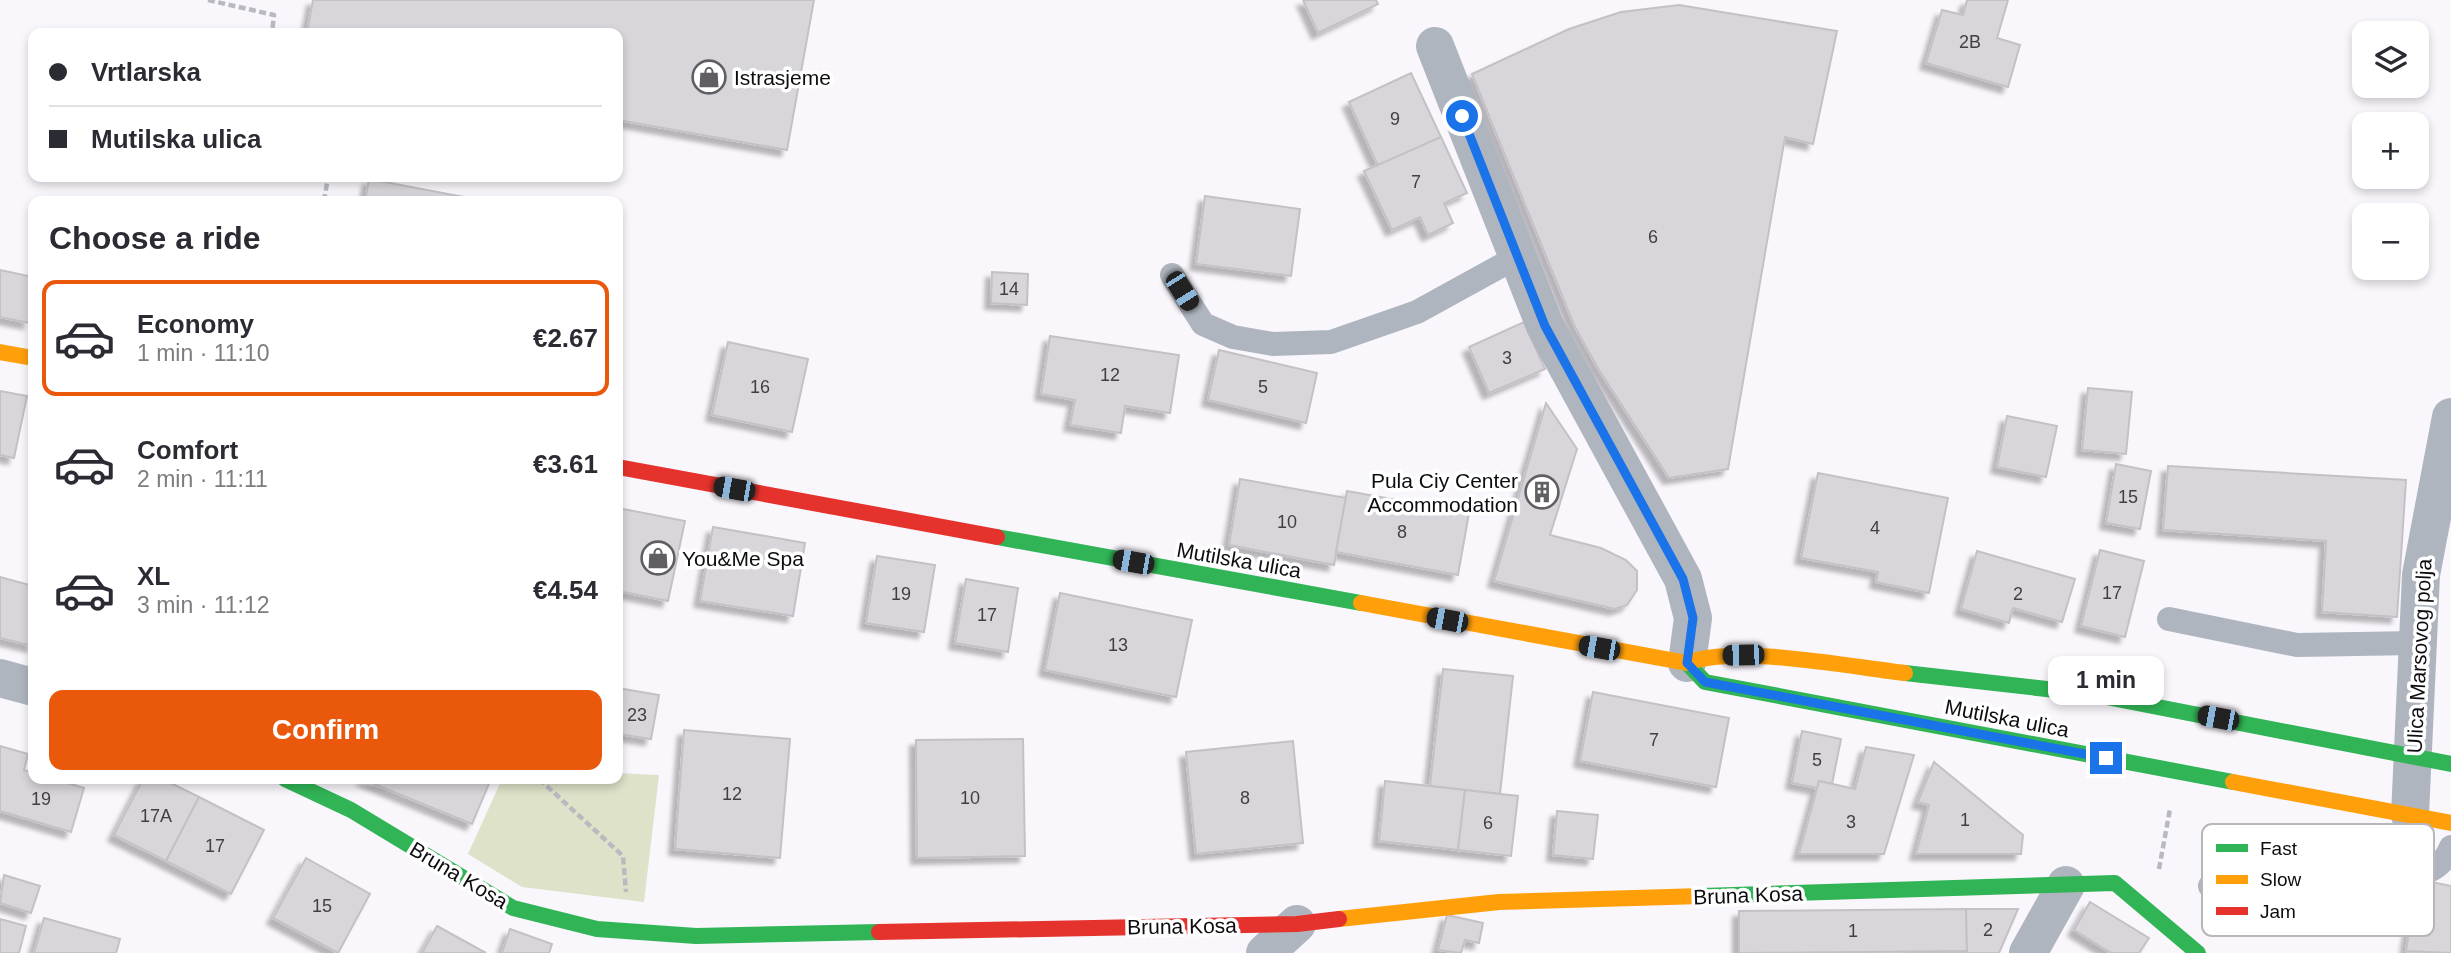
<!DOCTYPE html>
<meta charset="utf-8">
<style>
body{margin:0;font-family:Helvetica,sans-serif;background:#f2f2f3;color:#2b2b33;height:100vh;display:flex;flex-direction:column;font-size:26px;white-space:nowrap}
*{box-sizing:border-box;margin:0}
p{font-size:23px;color:#7c7c81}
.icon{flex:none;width:38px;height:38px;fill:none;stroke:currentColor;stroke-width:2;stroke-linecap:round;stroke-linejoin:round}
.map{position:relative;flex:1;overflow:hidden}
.drawer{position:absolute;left:28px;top:196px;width:595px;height:588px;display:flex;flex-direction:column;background:#fff;border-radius:14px;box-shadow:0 4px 10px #0003}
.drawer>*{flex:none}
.banner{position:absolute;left:28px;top:28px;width:595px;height:154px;border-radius:14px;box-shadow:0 4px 10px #0003;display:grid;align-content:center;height:154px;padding:0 21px;background:#fff}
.tools{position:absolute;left:2352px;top:21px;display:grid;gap:14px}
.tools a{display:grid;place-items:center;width:77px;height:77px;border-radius:14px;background:#fff;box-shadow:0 4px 10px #0003;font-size:35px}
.end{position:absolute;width:32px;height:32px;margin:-16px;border:9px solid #1a73e8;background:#fff;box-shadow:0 0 0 4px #fff}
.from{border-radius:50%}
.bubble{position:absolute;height:49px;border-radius:14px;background:#fff;box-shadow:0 4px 10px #0003;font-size:23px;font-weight:700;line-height:49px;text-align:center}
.car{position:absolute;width:21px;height:42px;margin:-21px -10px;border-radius:9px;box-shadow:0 0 5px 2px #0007;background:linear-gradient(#222 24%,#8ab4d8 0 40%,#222 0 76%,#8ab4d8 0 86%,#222 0)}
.banner b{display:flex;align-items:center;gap:24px;height:66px;font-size:26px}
.banner b+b{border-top:2px solid #e1e1e2}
.banner i{width:18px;height:18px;background:#2b2b33}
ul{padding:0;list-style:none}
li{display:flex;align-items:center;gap:21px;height:116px;margin:0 14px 10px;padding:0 7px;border:4px solid transparent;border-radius:14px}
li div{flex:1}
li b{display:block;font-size:26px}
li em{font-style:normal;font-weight:700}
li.on{border-color:#ea580c}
li>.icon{width:63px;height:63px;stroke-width:1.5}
h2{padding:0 21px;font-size:32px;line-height:84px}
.primary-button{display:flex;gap:14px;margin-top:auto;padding:14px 21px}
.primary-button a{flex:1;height:80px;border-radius:14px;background:#ea580c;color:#fff;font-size:28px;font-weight:700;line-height:80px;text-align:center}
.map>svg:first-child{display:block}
.green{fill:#dde2c9}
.building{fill:#d9d6db;stroke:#c4c1c6;stroke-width:2;filter:url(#shadow)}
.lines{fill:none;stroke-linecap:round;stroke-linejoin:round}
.path{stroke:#b8bac0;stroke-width:4.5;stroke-dasharray:7 3.5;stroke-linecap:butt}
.lane{stroke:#afb5bf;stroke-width:24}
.street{stroke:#afb5bf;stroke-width:38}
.fast{stroke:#30b455;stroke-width:16}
.slow{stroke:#ff9f0a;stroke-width:16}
.jam{stroke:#e5322d;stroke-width:16}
.route{stroke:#1a73e8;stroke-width:9}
.labels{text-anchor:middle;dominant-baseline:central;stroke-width:7;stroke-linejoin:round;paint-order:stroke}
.number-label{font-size:18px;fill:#423e44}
.poi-label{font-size:21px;fill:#0f0c11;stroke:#fff;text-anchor:start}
.street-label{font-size:21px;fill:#0f0c11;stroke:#fff}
.key{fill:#fff;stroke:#b7b6b8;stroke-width:2}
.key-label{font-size:19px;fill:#0f0c11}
</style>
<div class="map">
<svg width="2451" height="953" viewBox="0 0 2451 953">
<defs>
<filter id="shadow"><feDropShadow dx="-6" dy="6" stdDeviation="2" flood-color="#0004"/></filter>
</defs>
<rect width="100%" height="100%" fill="#f9f6fc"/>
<!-- green -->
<path class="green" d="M618,773L659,775L644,902L522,887L468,854L502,779H618Z"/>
<!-- building -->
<g class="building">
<path d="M313,0H814L787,150L618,120V33H307Z"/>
<path d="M1303,0H1376L1378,4L1318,33Z"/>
<path d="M1967,0H2008L1997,38L2020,45L2008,87L1926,63L1942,10L1963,15Z"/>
<path d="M1679,5L1837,31L1813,144L1785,137L1728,469L1669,478L1599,370L1574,325L1472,74L1569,29L1621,12Z"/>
<path d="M1411,73L1441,137L1378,166L1349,102Z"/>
<path d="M1441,137L1467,193L1444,203L1453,223L1428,235L1420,217L1392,230L1364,171Z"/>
<path d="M369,179L464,197L463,201H365Z"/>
<path d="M1205,196L1300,209L1291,276L1196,264Z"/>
<path d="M0,270L33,277L29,323L0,317Z"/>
<path d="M992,272L1028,274L1027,305L991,303Z"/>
<path d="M1524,322L1545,369L1489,393L1469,347Z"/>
<path d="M1050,336L1179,355L1170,413L1125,406L1121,433L1070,425L1075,400L1041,394Z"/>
<path d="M728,342L808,359L792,432L712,415Z"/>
<path d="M1219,350L1317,373L1306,423L1208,400Z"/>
<path d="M2088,388L2132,392L2126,454L2082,450Z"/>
<path d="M0,391L27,396L14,458L0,455Z"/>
<path d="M1546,403L1577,449L1550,535L1601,548L1626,560L1637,571V590L1627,605L1615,609L1494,581Z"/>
<path d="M2007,416L2057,426L2046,477L1997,467Z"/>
<path d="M2116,464L2151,471L2140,529L2106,523Z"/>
<path d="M2168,466L2406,480L2397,617L2322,612L2326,541L2163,530Z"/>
<path d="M1818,473L1948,498L1929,593L1876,582L1878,572L1801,558Z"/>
<path d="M1240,479L1346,498L1334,565L1229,545Z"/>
<path d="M1347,491L1469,513L1458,575L1336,552Z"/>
<path d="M618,508L685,521L668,601L618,591Z"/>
<path d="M713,527L805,543L793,616L700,601Z"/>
<path d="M2100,550L2144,561L2125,637L2081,626Z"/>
<path d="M1977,551L2075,579L2062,622L2013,608L2009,623L1961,609Z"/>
<path d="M877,556L935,565L924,632L866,623Z"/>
<path d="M0,577L33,586V646L0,638Z"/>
<path d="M966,579L1018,588L1008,652L955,643Z"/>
<path d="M1060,593L1192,620L1176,697L1045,670Z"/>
<path d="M1443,669L1513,676L1500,794L1430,786Z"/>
<path d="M618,688L659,695L651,739L618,734Z"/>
<path d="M1593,692L1729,718L1716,787L1580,761Z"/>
<path d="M684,730L790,739L780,858L675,849Z"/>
<path d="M1802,731L1841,739L1832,784L1819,781L1818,788L1792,783Z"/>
<path d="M1023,739L1025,856L917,858L916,740Z"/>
<path d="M1293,741L1303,843L1196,854L1186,752Z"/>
<path d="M0,746L28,754L24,770L33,773V779H54L84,788L71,832L0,811Z"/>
<path d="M1866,747L1914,755L1884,854H1799L1819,781L1855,789Z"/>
<path d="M1934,762L2023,835L2021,854H1916L1929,805L1918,802Z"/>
<path d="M143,779H163L199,797L166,861L114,835Z"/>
<path d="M362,779H491L472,824Z"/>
<path d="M1385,781L1465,790L1458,850L1379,841Z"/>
<path d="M1465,790L1518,796L1511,856L1458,850Z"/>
<path d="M199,797L264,830L231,894L166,861Z"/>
<path d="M1557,811L1598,815L1593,859L1553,855Z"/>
<path d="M306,858L370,894L338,953L273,918Z"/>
<path d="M4,875L40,886L31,913L0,903Z"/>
<path d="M2417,879L2451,886V953L2406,951Z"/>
<path d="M2090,902L2149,938L2139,953H2111L2074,930Z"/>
<path d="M1966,909L1967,951L1739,953V911Z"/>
<path d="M1966,909H2018L1999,953H1906L1967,951Z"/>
<path d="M1447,915L1483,923L1479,943L1465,940L1461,953L1438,950Z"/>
<path d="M44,918L120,939L116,953H34Z"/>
<path d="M0,919L26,926L19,953H0Z"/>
<path d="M437,926L486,953H422Z"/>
<path d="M510,929L552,944L549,953H502Z"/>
</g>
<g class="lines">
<!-- path -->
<g class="path">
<path d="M208,0L274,15L272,33"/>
<path d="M324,201L328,177"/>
<path d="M539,779L623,856L626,892"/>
<path d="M2159,869L2170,809"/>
</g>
<!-- lane -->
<g class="lane">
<path d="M1172,275L1203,324L1233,337L1273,344L1331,342L1417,312L1517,257"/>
<path d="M2169,619L2297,645L2416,643"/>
<path d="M2210,886C2261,797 2417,930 2451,847"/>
</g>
<!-- street -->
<g class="street">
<path d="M1435,46L1545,326L1683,579L1693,618L1687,663"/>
<path d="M0,678L33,687"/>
<path d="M2410,815L2421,575L2451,417"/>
<path d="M1265,953L1297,924"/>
<path d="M2028,953L2066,885"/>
</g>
<!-- fast -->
<g class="fast">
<path d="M997,537L1361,603"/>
<path d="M1687,663L1705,682L2233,782"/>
<path d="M1905,673L2091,694L2451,764"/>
<path d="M285,779L351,810L513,908L597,929L696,936L879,932"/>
<path d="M1702,896L2115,883L2198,953"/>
</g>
<!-- slow -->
<g class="slow">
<path d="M0,352L33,358"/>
<path d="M1361,603L1687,663C1735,644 1851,667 1905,673"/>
<path d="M2233,782L2451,823"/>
<path d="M1339,919L1499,902L1702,896"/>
</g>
<!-- jam -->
<g class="jam">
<path d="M618,467L997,537"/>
<path d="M879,932L1297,924L1339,919"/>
</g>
</g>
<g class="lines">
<!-- route -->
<path class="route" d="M1462,116L1545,326L1683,579L1693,618L1687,663L1705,682L2106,758"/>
</g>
<!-- icons -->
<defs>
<symbol id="shop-ring" viewBox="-11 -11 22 22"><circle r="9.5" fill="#fff" stroke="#615e63" stroke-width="1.5"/><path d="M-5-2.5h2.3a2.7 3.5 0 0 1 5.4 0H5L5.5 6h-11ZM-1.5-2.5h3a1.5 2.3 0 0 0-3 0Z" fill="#615e63"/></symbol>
<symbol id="building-ring" viewBox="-11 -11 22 22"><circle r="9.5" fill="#fff" stroke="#615e63" stroke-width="1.5"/><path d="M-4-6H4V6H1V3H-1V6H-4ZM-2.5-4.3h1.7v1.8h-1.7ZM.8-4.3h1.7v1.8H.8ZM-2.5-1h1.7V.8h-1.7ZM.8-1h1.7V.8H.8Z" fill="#615e63"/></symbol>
</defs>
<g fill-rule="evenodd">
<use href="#shop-ring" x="690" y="58" width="38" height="38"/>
<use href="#building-ring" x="1523" y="473" width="38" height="38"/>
<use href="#shop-ring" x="639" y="539" width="38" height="38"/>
</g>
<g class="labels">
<!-- number labels -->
<g class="number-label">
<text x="1970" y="42">2B</text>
<text x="1395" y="119">9</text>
<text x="1416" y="182">7</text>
<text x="1653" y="237">6</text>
<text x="1009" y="289">14</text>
<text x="1507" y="358">3</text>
<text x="1110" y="375">12</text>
<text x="760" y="387">16</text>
<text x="1263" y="387">5</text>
<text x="2128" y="497">15</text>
<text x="1287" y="522">10</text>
<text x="1875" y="528">4</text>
<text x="1402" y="532">8</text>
<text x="2112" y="593">17</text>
<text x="901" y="594">19</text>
<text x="2018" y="594">2</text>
<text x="987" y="615">17</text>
<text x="1118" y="645">13</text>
<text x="637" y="715">23</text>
<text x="1654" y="740">7</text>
<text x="1817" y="760">5</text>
<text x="732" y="794">12</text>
<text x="970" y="798">10</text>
<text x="1245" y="798">8</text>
<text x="41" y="799">19</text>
<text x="156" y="816">17A</text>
<text x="1965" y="820">1</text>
<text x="1851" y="822">3</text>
<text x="1488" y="823">6</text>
<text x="215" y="846">17</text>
<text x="322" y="906">15</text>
<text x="1988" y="930">2</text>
<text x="1853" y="931">1</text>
</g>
<!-- poi labels -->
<g class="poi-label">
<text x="734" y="77">Istrasjeme</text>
<text x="1518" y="480" text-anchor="end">Pula Ciy Center<tspan x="1518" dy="24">Accommodation</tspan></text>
<text x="682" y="558">You&amp;Me Spa</text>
</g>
<!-- street labels -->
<g class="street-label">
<text transform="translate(1239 560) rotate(10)">Mutilska ulica</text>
<text transform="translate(2419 656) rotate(-87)">Ulica Marsovog polja</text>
<text transform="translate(2007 718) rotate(11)">Mutilska ulica</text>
<text transform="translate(459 875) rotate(31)">Bruna Kosa</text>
<text transform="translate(1748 895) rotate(-2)">Bruna Kosa</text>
<text transform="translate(1182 926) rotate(-1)">Bruna Kosa</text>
</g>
</g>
<!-- legend -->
<rect x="2202" y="824" width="232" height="112" rx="10" class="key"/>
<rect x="2216" y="844" width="32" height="8" fill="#30b455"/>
<rect x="2216" y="875" width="32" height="9" fill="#ff9f0a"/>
<rect x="2216" y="907" width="32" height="8" fill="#e5322d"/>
<g class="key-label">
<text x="2260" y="855">Fast</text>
<text x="2260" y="886">Slow</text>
<text x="2260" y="918">Jam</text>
</g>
</svg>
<div class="tools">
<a><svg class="icon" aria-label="layers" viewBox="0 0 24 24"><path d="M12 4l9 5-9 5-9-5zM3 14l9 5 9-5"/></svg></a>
<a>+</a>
<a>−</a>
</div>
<i class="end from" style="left:1462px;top:116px"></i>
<i class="end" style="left:2106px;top:758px"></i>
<div class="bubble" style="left:2048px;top:656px;width:116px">1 min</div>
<i class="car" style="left:1182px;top:291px;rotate:148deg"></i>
<i class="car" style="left:734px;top:489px;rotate:280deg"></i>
<i class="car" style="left:1133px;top:562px;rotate:280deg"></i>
<i class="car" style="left:1447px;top:620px;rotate:281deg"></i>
<i class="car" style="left:1599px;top:648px;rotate:280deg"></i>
<i class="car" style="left:1743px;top:655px;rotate:269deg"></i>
<i class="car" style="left:2218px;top:718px;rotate:281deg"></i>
<div class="banner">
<b><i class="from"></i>Vrtlarska</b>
<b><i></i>Mutilska ulica</b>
</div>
<section class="drawer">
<h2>Choose a ride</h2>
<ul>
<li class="on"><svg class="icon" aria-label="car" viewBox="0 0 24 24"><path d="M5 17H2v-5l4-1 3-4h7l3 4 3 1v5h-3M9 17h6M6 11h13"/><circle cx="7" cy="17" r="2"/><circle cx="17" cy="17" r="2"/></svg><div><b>Economy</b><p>1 min · 11:10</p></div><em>€2.67</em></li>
<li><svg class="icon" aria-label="car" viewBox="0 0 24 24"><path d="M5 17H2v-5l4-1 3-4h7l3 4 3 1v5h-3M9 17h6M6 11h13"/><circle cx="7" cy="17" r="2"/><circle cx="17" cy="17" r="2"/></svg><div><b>Comfort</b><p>2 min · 11:11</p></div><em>€3.61</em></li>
<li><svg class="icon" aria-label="car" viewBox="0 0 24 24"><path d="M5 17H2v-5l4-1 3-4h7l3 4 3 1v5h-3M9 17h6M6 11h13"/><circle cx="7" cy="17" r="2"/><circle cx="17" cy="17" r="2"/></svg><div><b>XL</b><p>3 min · 11:12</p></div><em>€4.54</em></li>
</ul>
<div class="primary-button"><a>Confirm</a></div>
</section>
</div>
